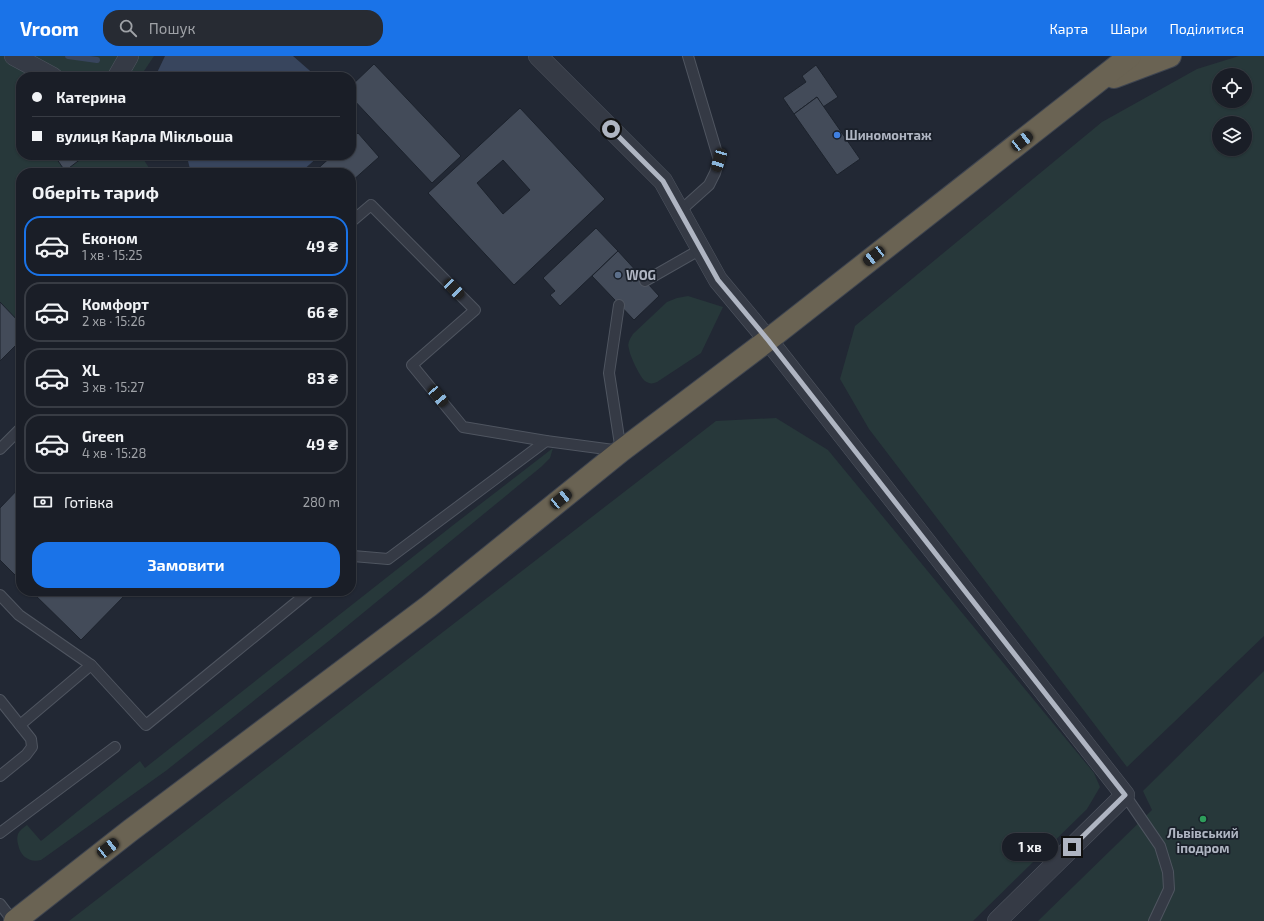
<!DOCTYPE html>
<html lang="uk">
<meta charset="utf-8">
<style>
body{margin:0;font-family:"Exo 2",sans-serif;background:#272b33;color:#f1f3f6;height:100vh;display:flex;flex-direction:column;font-size:15px;white-space:nowrap}
*{box-sizing:border-box;margin:0}
p{font-size:13px;color:#9fa2a7}
.icon{flex:none;width:22px;height:22px;fill:none;stroke:currentColor;stroke-width:2;stroke-linecap:round;stroke-linejoin:round}
.map{position:relative;flex:1;overflow:hidden}
.drawer{position:absolute;left:16px;top:112px;width:340px;height:428px;display:flex;flex-direction:column;background:#1a1e27;border-radius:16px;box-shadow:0 1px 3px #0004,0 0 0 1px #383c44}
.drawer>*{flex:none}
.banner{position:absolute;left:16px;top:16px;width:340px;height:88px;border-radius:16px;box-shadow:0 1px 3px #0004,0 0 0 1px #383c44;display:grid;align-content:center;height:88px;padding:0 16px;background:#1a1e27}
.tools{position:absolute;left:1212px;top:12px;display:grid;gap:8px}
.tools a{display:grid;place-items:center;width:40px;height:40px;border-radius:50%;background:#1a1e27;box-shadow:0 1px 3px #0004,0 0 0 1px #383c44;font-size:20px}
.end{position:absolute;width:18px;height:18px;margin:-9px;border:5px solid #afb5c2;background:#111;box-shadow:0 0 0 2px #111}
.from{border-radius:50%}
.bubble{position:absolute;height:28px;border-radius:14px;background:#1a1e27;box-shadow:0 1px 3px #0004,0 0 0 1px #383c44;font-size:13px;font-weight:700;line-height:28px;text-align:center}
.car{position:absolute;width:12px;height:24px;margin:-12px -6px;border-radius:5px;box-shadow:0 0 3px 1px #0007;background:linear-gradient(#222 24%,#8ab4d8 0 40%,#222 0 76%,#8ab4d8 0 86%,#222 0)}
.banner b{display:flex;align-items:center;gap:14px;height:38px;font-size:15px}
.banner b+b{border-top:1px solid #383c44}
.banner i{width:10px;height:10px;background:#f1f3f6}
ul{padding:0;list-style:none}
li{display:flex;align-items:center;gap:12px;height:60px;margin:0 8px 6px;padding:0 8px;border:2px solid #383c44;border-radius:16px}
li div{flex:1}
li b{display:block;font-size:15px}
li em{font-style:normal;font-weight:700}
li.active{border-color:#1a73e8}
li>.icon{width:36px;height:36px;stroke-width:1.5}
h2{padding:0 16px;font-size:18px;line-height:48px}
.pay{display:flex;align-items:center;gap:10px;height:44px;padding:0 16px;font-size:15px}
.pay p{margin-inline-start:auto}
.action{display:flex;gap:8px;margin-top:auto;padding:8px 16px}
.action a{flex:1;height:46px;border-radius:16px;background:#1a73e8;color:#fff;font-size:16px;font-weight:700;line-height:46px;text-align:center}
header{display:flex;align-items:center;gap:24px;box-sizing:border-box;height:56px;padding:0 20px;background:#1a73e8;color:#fff}
header strong{font-size:19px}
nav{display:flex;gap:22px;margin-inline-start:auto;font-size:14px}
.search{width:280px;height:36px;background:#272b33;display:flex;align-items:center;gap:10px;box-sizing:border-box;padding:0 14px;border-radius:16px;color:#9fa2a7;font-size:15px}
.map>svg:first-child{display:block}
.green{fill:#27383a;fill-rule:evenodd}
.water{fill:#38455d}
.lines{fill:none;stroke-linecap:round;stroke-linejoin:round}
.stream{stroke:#38455d;stroke-width:6}
.building{fill:#434b59;stroke:#1c222c;fill-rule:evenodd}
.lane-casing{stroke:#4f5560;stroke-width:12}
.street-casing{stroke:#4f5560;stroke-width:20}
.highway-casing{stroke:#3f4550;stroke-width:24}
.lane{stroke:#353a45;stroke-width:10}
.street{stroke:#353a45;stroke-width:19}
.highway{stroke:#6a6353;stroke-width:22}
.route{stroke:#afb5c2;stroke-width:5}
.shop-dot{fill:#3f7fe0;stroke:#1a202a;stroke-width:1.5}
.service-dot{fill:#5c6f8a;stroke:#1a202a;stroke-width:1.5}
.leisure-dot{fill:#2e9e5b;stroke:#1a202a;stroke-width:1.5}
.labels{text-anchor:middle;dominant-baseline:central;stroke-width:3.5;stroke-linejoin:round;paint-order:stroke}
.poi-label{font-size:13px;font-weight:bold;fill:#afb5c2;stroke:#1a202a;text-anchor:start}
</style>
<header>
<strong>Vroom</strong>
<div class="search"><svg class="icon" aria-label="search" viewBox="0 0 24 24"><circle cx="10" cy="10" r="6"/><path d="M15 15l6 6"/></svg>Пошук</div>
<nav><a>Карта</a><a>Шари</a><a>Поділитися</a></nav>
</header>
<div class="map">
<svg width="1264" height="865" viewBox="0 0 1264 865">
<rect width="100%" height="100%" fill="#222834"/>
<!-- green -->
<g class="green">
<path d="M0,0H154L140,21H21V99H141L152,117H21V258L0,277Z"/>
<path d="M1239,0H1264V580L1127,711L869,373L840,323L855,270L1102,66L1197,13ZM1219,19H1245V45H1219ZM1219,67H1245V93H1219Z"/>
<path d="M688,240L723,251L701,297L657,326C653,328 649,328 645,325C640,321 630,300 629,293C627,287 630,283 633,278L667,246L677,242Z"/>
<path d="M776,362L828,394L1094,717L1100,731L1087,753L973,865H69L716,365Z"/>
<path d="M553,392L550,402L541,411L330,584L167,714L41,804C29,807 20,800 18,788C17,785 17,781 18,778C19,775 23,772 27,769L41,785L140,705L145,712L452,470Z"/>
<path d="M1264,615V865H1038L1152,754L1143,735Z"/>
</g>
<!-- water -->
<g class="water">
<path d="M165,0H293L317,21H155Z"/>
<path d="M183,99H320L300,117H191L188,105Z"/>
</g>
<g class="lines">
<!-- stream -->
<path class="stream" d="M68,0L97,4"/>
</g>
<!-- building -->
<g class="building">
<path d="M374,8L461,100L432,127L351,41V30Z"/>
<path d="M816,9L838,41L823,51L817,41L794,58L783,42L806,26L802,20Z"/>
<path d="M817,41L860,103L837,119L794,58Z"/>
<path d="M520,52L605,143L514,229L428,137ZM503,104L530,134L503,158L477,127Z"/>
<path d="M358,77L379,101L351,126V117H313L333,99H351V83Z"/>
<path d="M54,99H86L65,115Z"/>
<path d="M596,172L618,195L560,250L550,239L555,235L543,222Z"/>
<path d="M618,195L659,240L634,264L592,220Z"/>
<path d="M0,246L21,268V284L0,305Z"/>
<path d="M21,430V525L0,504V452Z"/>
<path d="M31,535H129L81,584Z"/>
</g>
<g class="lines">
<defs>
<g id="lane">
<path d="M680,155L709,129L715,117L719,104L688,0"/>
<path d="M351,166L371,149L475,254L412,309L463,371L546,385L621,395L609,317L619,249"/>
<path d="M645,225L701,193"/>
<path d="M0,393L21,372"/>
<path d="M351,498L353,500L388,503L546,385"/>
<path d="M0,539L19,559L91,609L146,669L310,535"/>
<path d="M0,644L31,683L32,691L26,699L0,720"/>
<path d="M20,669L91,609"/>
<path d="M1125,739L1160,790L1168,816L1169,833L1154,865"/>
<path d="M0,777L115,691"/>
<path d="M0,848L13,865"/>
</g>
<g id="street">
<path d="M14,0L53,21"/>
<path d="M538,0L663,125L718,224L768,284L1125,739L997,865"/>
<path d="M117,21L129,0"/>
</g>
<g id="highway">
<path d="M1114,21L1170,0"/>
<path d="M15,865L131,774L429,550L621,395L768,284L1130,0"/>
</g>
</defs>
<!-- lane casing -->
<use href="#lane" class="lane-casing"/>
<!-- street casing -->
<use href="#street" class="street-casing"/>
<!-- highway casing -->
<use href="#highway" class="highway-casing"/>
<!-- lane -->
<use href="#lane" class="lane"/>
<!-- street -->
<use href="#street" class="street"/>
<!-- highway -->
<use href="#highway" class="highway"/>
</g>
<g class="lines">
<!-- route -->
<path class="route" d="M611,73L663,125L718,224L768,284L1125,739L1072,791"/>
</g>
<!-- markers -->
<circle class="shop-dot" cx="837" cy="79" r="4"/>
<circle class="service-dot" cx="618" cy="219" r="4"/>
<circle class="leisure-dot" cx="1203" cy="763" r="4"/>
<g class="labels">
<!-- poi labels -->
<g class="poi-label">
<text x="845" y="79">Шиномонтаж</text>
<text x="626" y="219">WOG</text>
<text x="1203" y="777" text-anchor="middle">Львівський<tspan x="1203" dy="15">іподром</tspan></text>
</g>
</g>
</svg>
<div class="tools">
<a><svg class="icon" aria-label="locate" viewBox="0 0 24 24"><circle cx="12" cy="12" r="6"/><path d="M12 2v4M12 18v4M2 12h4M18 12h4"/></svg></a>
<a><svg class="icon" aria-label="layers" viewBox="0 0 24 24"><path d="M12 4l9 5-9 5-9-5zM3 14l9 5 9-5"/></svg></a>
</div>
<i class="end from" style="left:611px;top:73px"></i>
<i class="end" style="left:1072px;top:791px"></i>
<div class="bubble" style="left:1002px;top:777px;width:56px">1 хв</div>
<i class="car" style="left:1022px;top:85px;rotate:52deg"></i>
<i class="car" style="left:719px;top:104px;rotate:197deg"></i>
<i class="car" style="left:874px;top:200px;rotate:232deg"></i>
<i class="car" style="left:454px;top:233px;rotate:136deg"></i>
<i class="car" style="left:438px;top:340px;rotate:140deg"></i>
<i class="car" style="left:561px;top:443px;rotate:51deg"></i>
<i class="car" style="left:108px;top:792px;rotate:52deg"></i>
<div class="banner">
<b><i class="from"></i>Катерина</b>
<b><i></i>вулиця Карла Мікльоша</b>
</div>
<section class="drawer">
<h2>Оберіть тариф</h2>
<ul>
<li class="active"><svg class="icon" aria-label="car" viewBox="0 0 24 24"><path d="M5 17H2v-5l4-1 3-4h7l3 4 3 1v5h-3M9 17h6M6 11h13"/><circle cx="7" cy="17" r="2"/><circle cx="17" cy="17" r="2"/></svg><div><b>Економ</b><p>1 хв · 15:25</p></div><em>49 ₴</em></li>
<li><svg class="icon" aria-label="car" viewBox="0 0 24 24"><path d="M5 17H2v-5l4-1 3-4h7l3 4 3 1v5h-3M9 17h6M6 11h13"/><circle cx="7" cy="17" r="2"/><circle cx="17" cy="17" r="2"/></svg><div><b>Комфорт</b><p>2 хв · 15:26</p></div><em>66 ₴</em></li>
<li><svg class="icon" aria-label="car" viewBox="0 0 24 24"><path d="M5 17H2v-5l4-1 3-4h7l3 4 3 1v5h-3M9 17h6M6 11h13"/><circle cx="7" cy="17" r="2"/><circle cx="17" cy="17" r="2"/></svg><div><b>XL</b><p>3 хв · 15:27</p></div><em>83 ₴</em></li>
<li><svg class="icon" aria-label="car" viewBox="0 0 24 24"><path d="M5 17H2v-5l4-1 3-4h7l3 4 3 1v5h-3M9 17h6M6 11h13"/><circle cx="7" cy="17" r="2"/><circle cx="17" cy="17" r="2"/></svg><div><b>Green</b><p>4 хв · 15:28</p></div><em>49 ₴</em></li>
</ul>
<div class="pay"><svg class="icon" aria-label="cash" viewBox="0 0 24 24"><path d="M3 7h18v10H3z"/><circle cx="12" cy="12" r="2"/></svg>Готівка<p>280 m</p></div>
<div class="action"><a>Замовити</a></div>
</section>
</div>
